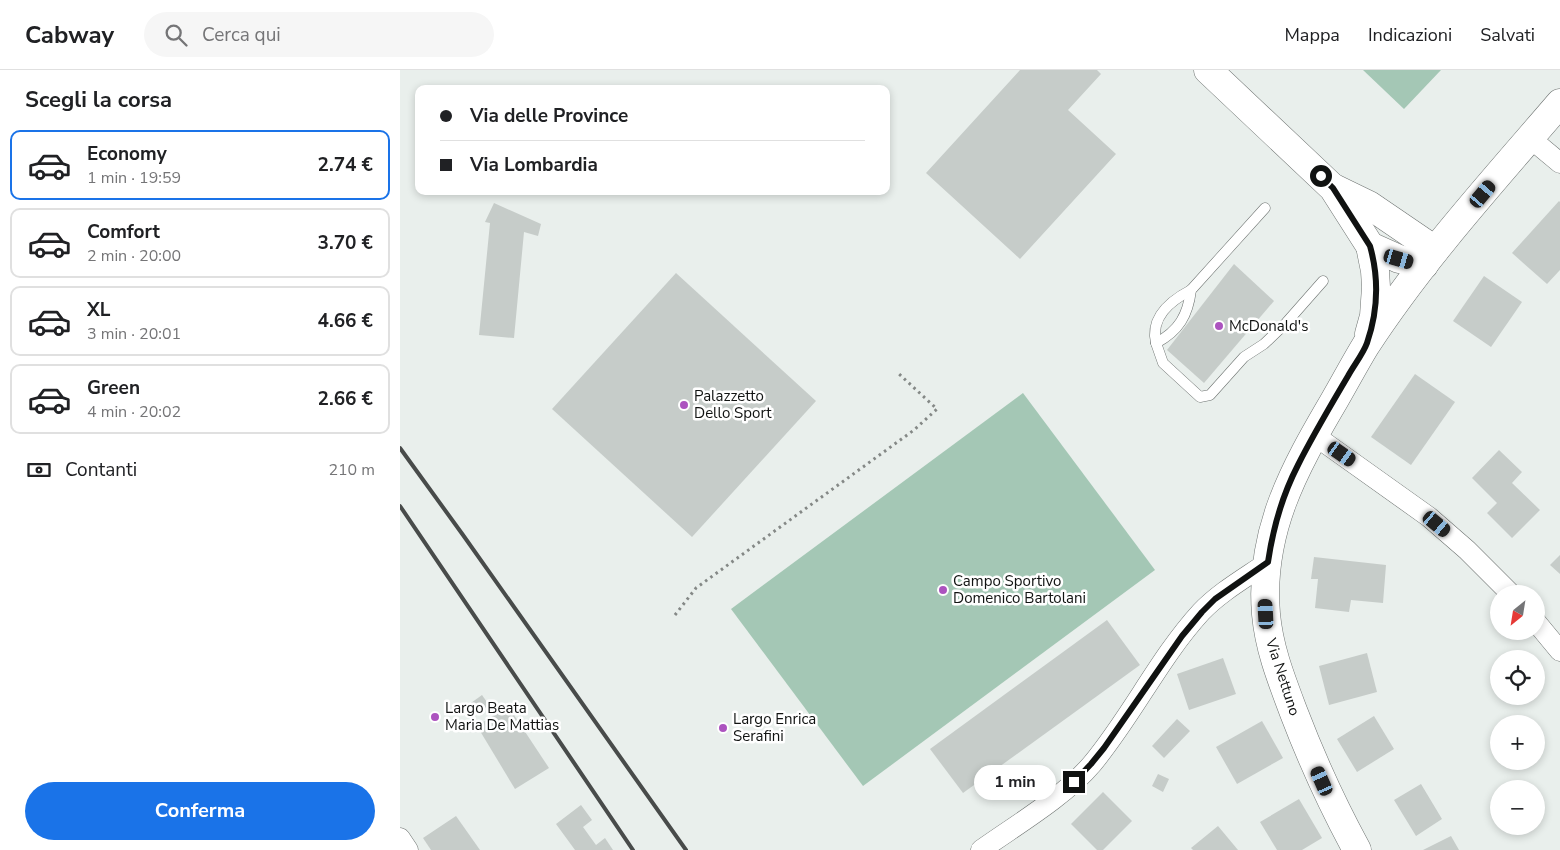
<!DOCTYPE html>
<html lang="it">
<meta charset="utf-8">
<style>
body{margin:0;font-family:"Nunito Sans",sans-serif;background:#f6f6f6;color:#202124;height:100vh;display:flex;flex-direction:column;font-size:19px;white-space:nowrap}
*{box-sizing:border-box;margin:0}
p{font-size:16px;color:#757577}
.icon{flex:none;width:28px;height:28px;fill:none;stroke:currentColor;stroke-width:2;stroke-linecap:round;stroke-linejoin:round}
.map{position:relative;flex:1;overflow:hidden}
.details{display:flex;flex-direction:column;background:#fff;width:400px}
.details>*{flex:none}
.hud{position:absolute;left:15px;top:15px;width:475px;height:110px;border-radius:10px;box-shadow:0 2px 8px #0003;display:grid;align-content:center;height:110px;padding:0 25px;background:#fff}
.needle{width:32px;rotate:210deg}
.tools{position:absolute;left:1090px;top:515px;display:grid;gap:10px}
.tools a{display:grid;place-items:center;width:55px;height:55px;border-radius:50%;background:#fff;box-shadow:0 2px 8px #0003;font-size:25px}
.end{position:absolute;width:22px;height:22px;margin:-11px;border:6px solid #101211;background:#fff;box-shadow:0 0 0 2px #fff}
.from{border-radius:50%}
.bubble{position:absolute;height:35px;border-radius:18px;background:#fff;box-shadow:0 2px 8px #0003;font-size:16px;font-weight:700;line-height:35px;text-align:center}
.car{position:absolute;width:15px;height:30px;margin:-15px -8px;border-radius:6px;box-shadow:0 0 4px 1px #0007;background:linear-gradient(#222 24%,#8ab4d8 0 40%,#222 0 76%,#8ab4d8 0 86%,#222 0)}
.hud b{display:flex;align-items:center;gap:18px;height:48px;font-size:19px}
.hud b+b{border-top:1px solid #e0e0e0}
.hud i{width:12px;height:12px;background:#202124}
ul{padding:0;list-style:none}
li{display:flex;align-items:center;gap:15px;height:70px;margin:0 10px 8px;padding:0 15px;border:2px solid #e0e0e0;border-radius:10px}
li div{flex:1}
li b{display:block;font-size:19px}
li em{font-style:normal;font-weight:700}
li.current{border-color:#1a73e8}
li>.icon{width:45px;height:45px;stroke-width:1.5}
h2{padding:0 25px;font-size:22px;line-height:60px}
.pay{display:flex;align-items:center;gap:12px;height:55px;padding:0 25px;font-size:19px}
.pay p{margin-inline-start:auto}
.cta{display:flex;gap:10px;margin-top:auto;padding:10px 25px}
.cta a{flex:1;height:58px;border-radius:30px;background:#1a73e8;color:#fff;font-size:20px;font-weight:700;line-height:58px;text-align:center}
header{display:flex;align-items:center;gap:30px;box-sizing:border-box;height:70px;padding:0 25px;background:#fff;border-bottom:1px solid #e0e0e0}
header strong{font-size:24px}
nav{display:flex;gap:28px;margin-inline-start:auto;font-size:18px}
.search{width:350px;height:45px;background:#f6f6f6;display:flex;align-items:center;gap:12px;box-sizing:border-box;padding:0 18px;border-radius:28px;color:#757577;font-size:19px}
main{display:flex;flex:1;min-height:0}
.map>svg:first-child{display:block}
.green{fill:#a4c7b5}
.building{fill:#c6ccc9}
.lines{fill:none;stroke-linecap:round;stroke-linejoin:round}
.lane-casing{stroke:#6d7270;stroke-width:11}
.street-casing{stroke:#6d7270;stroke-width:21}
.secondary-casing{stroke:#6d7270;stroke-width:29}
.path{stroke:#848886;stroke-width:3;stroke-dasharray:2.5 4;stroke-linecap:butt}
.lane{stroke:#fff;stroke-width:10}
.street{stroke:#fff;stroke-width:20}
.secondary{stroke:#fff;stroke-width:28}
.rail{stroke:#484b4a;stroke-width:4}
.route{stroke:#101211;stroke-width:6}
.poi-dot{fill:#ac53bf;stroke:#fff;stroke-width:2}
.labels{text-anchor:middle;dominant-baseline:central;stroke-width:5;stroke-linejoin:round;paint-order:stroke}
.poi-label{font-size:15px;fill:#101211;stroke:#fff;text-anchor:start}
.street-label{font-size:15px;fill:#101211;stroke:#fff}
</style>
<header>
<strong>Cabway</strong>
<div class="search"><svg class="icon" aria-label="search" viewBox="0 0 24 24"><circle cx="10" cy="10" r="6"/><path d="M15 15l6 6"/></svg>Cerca qui</div>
<nav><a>Mappa</a><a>Indicazioni</a><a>Salvati</a></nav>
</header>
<main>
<section class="details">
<h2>Scegli la corsa</h2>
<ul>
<li class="current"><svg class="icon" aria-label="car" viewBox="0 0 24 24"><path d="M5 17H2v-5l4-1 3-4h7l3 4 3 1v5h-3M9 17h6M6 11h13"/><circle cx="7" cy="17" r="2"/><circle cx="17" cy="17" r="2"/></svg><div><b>Economy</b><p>1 min · 19:59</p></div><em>2.74 €</em></li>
<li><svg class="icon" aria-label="car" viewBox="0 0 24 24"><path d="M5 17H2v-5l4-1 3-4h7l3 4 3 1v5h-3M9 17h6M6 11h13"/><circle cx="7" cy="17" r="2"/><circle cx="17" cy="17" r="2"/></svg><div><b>Comfort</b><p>2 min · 20:00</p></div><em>3.70 €</em></li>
<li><svg class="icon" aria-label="car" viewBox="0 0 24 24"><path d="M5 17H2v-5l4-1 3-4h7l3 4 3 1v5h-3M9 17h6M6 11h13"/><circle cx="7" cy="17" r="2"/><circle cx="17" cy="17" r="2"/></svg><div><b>XL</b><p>3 min · 20:01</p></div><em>4.66 €</em></li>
<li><svg class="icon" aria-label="car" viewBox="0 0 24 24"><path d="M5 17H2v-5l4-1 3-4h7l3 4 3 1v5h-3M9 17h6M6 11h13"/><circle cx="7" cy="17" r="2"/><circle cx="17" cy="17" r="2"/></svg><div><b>Green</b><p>4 min · 20:02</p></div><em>2.66 €</em></li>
</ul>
<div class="pay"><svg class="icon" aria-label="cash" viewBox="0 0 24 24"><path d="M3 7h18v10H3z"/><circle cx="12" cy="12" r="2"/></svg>Contanti<p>210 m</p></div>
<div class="cta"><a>Conferma</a></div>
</section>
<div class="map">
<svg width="1160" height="780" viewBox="0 0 1160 780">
<rect width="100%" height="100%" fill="#e9efec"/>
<!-- green -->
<g class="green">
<path d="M963,0H1041L1004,39Z"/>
<path d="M623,323L755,500L463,716L331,539Z"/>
</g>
<!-- building -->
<g class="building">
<path d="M620,0H697L701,4L668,40L716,84L620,189L526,103Z"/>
<path d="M1159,131L1160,132V200L1147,214L1112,183Z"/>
<path d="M94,133L141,154L138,166L124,162L114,268L79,265L90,153L85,152Z"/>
<path d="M834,194L874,231L804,313L767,280Z"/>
<path d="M276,203L416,331L292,467L152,339Z"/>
<path d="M1084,206L1122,232L1091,277L1053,251Z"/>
<path d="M1015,304L1055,332L1011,395L971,367Z"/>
<path d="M1099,380L1122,402L1112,413L1140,440L1112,468L1087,443L1097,433L1072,408Z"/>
<path d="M1160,485V504L1150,495Z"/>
<path d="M914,487L986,495L983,533L951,530L949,542L915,538L918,509H911Z"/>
<path d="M707,550L740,595L563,723L530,679Z"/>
<path d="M967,583L977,622L929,635L919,596Z"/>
<path d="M823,588L836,624L789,640L777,604Z"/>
<path d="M82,625L89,635L72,648L64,638Z"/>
<path d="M108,636L149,698L115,719L77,656Z"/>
<path d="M974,646L994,679L957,702L937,669Z"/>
<path d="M777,649L790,661L764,688L752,676Z"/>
<path d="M862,651L883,688L837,714L816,677Z"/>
<path d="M758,704L769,709L763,722L752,716Z"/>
<path d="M1021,714L1042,749L1016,766L994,730Z"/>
<path d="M703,722L732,751L703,780H697L671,754Z"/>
<path d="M899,729L922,768L902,780H877L860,752Z"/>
<path d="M181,735L192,750L183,757L196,775L205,768L213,780H175L156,754Z"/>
<path d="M56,746L80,780H31L23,768Z"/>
<path d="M818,756L838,780H793L791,778Z"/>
<path d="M1051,766L1059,780H1023Z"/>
</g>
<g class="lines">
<defs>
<g id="lane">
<path d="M865,138L791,220C788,245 779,261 756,273L763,293L800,327L810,325L844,287L864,274L886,253L923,211"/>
<path d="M756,273C750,247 770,231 791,220"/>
</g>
<g id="street">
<path d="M1130,68L1160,93"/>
<path d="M914,365L1029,447L1067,480L1111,524"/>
<path d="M1136,552L1160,581"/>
<path d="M0,768L8,780"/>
<path d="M581,780C616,755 664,727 692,694C732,646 759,588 801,542C820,522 845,508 868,492"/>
</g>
<g id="secondary">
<path d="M808,0L933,118L970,176L975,201L976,217L974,246L969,264"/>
<path d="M934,118L969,135L1035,180"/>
<path d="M970,176L999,189L1024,195"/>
<path d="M957,780C933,736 912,690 894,643C882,611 869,579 866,544C859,462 894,399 934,331C945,312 955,293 966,275C1023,188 1093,111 1160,33"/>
</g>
</defs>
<!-- lane casing -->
<use href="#lane" class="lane-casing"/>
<!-- street casing -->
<use href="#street" class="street-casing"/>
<!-- secondary casing -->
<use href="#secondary" class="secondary-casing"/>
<!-- path -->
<path class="path" d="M275,545L296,518L514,360L537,339L498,303"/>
<!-- lane -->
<use href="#lane" class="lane"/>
<!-- street -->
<use href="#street" class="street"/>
<!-- secondary -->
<use href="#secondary" class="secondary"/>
<!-- rail -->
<g class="rail">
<path d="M0,378L63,465L286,780"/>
<path d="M0,436L233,780"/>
</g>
</g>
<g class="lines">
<!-- route -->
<path class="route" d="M674,712L691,694L704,678L782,566L802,542L815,529L868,492C873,458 882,426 898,395C913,365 931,335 948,306C954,295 963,284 967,273C978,241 979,208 970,176L933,118L921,106"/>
</g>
<!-- markers -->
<g class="poi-dot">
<circle cx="819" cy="256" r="5"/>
<circle cx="284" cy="335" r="5"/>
<circle cx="543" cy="520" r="5"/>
<circle cx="35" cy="647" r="5"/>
<circle cx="323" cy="658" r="5"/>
</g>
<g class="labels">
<!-- poi labels -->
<g class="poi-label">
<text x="829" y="256">McDonald's</text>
<text x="294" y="326">Palazzetto<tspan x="294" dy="17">Dello Sport</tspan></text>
<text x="553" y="511">Campo Sportivo<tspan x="553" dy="17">Domenico Bartolani</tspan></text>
<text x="45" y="638">Largo Beata<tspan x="45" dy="17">Maria De Mattias</tspan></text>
<text x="333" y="649">Largo Enrica<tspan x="333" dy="17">Serafini</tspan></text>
</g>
<!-- street labels -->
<g class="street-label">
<text transform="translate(883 607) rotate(72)">Via Nettuno</text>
</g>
</g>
</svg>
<div class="tools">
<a><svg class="needle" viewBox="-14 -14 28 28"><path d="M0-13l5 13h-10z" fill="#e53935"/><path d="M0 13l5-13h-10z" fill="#757577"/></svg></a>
<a><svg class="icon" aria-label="locate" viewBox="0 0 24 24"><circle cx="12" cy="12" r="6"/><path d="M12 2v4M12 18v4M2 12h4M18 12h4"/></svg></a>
<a>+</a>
<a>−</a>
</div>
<i class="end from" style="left:921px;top:106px"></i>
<i class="end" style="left:674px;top:712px"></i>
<div class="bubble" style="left:574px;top:695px;width:82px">1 min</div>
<i class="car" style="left:1083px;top:124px;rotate:40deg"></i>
<i class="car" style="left:999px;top:189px;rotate:106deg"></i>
<i class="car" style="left:942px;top:384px;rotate:125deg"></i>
<i class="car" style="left:1037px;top:454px;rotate:130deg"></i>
<i class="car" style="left:866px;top:544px;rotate:357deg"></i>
<i class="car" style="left:922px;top:711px;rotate:336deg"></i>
<div class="hud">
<b><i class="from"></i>Via delle Province</b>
<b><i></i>Via Lombardia</b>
</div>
</div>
</main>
